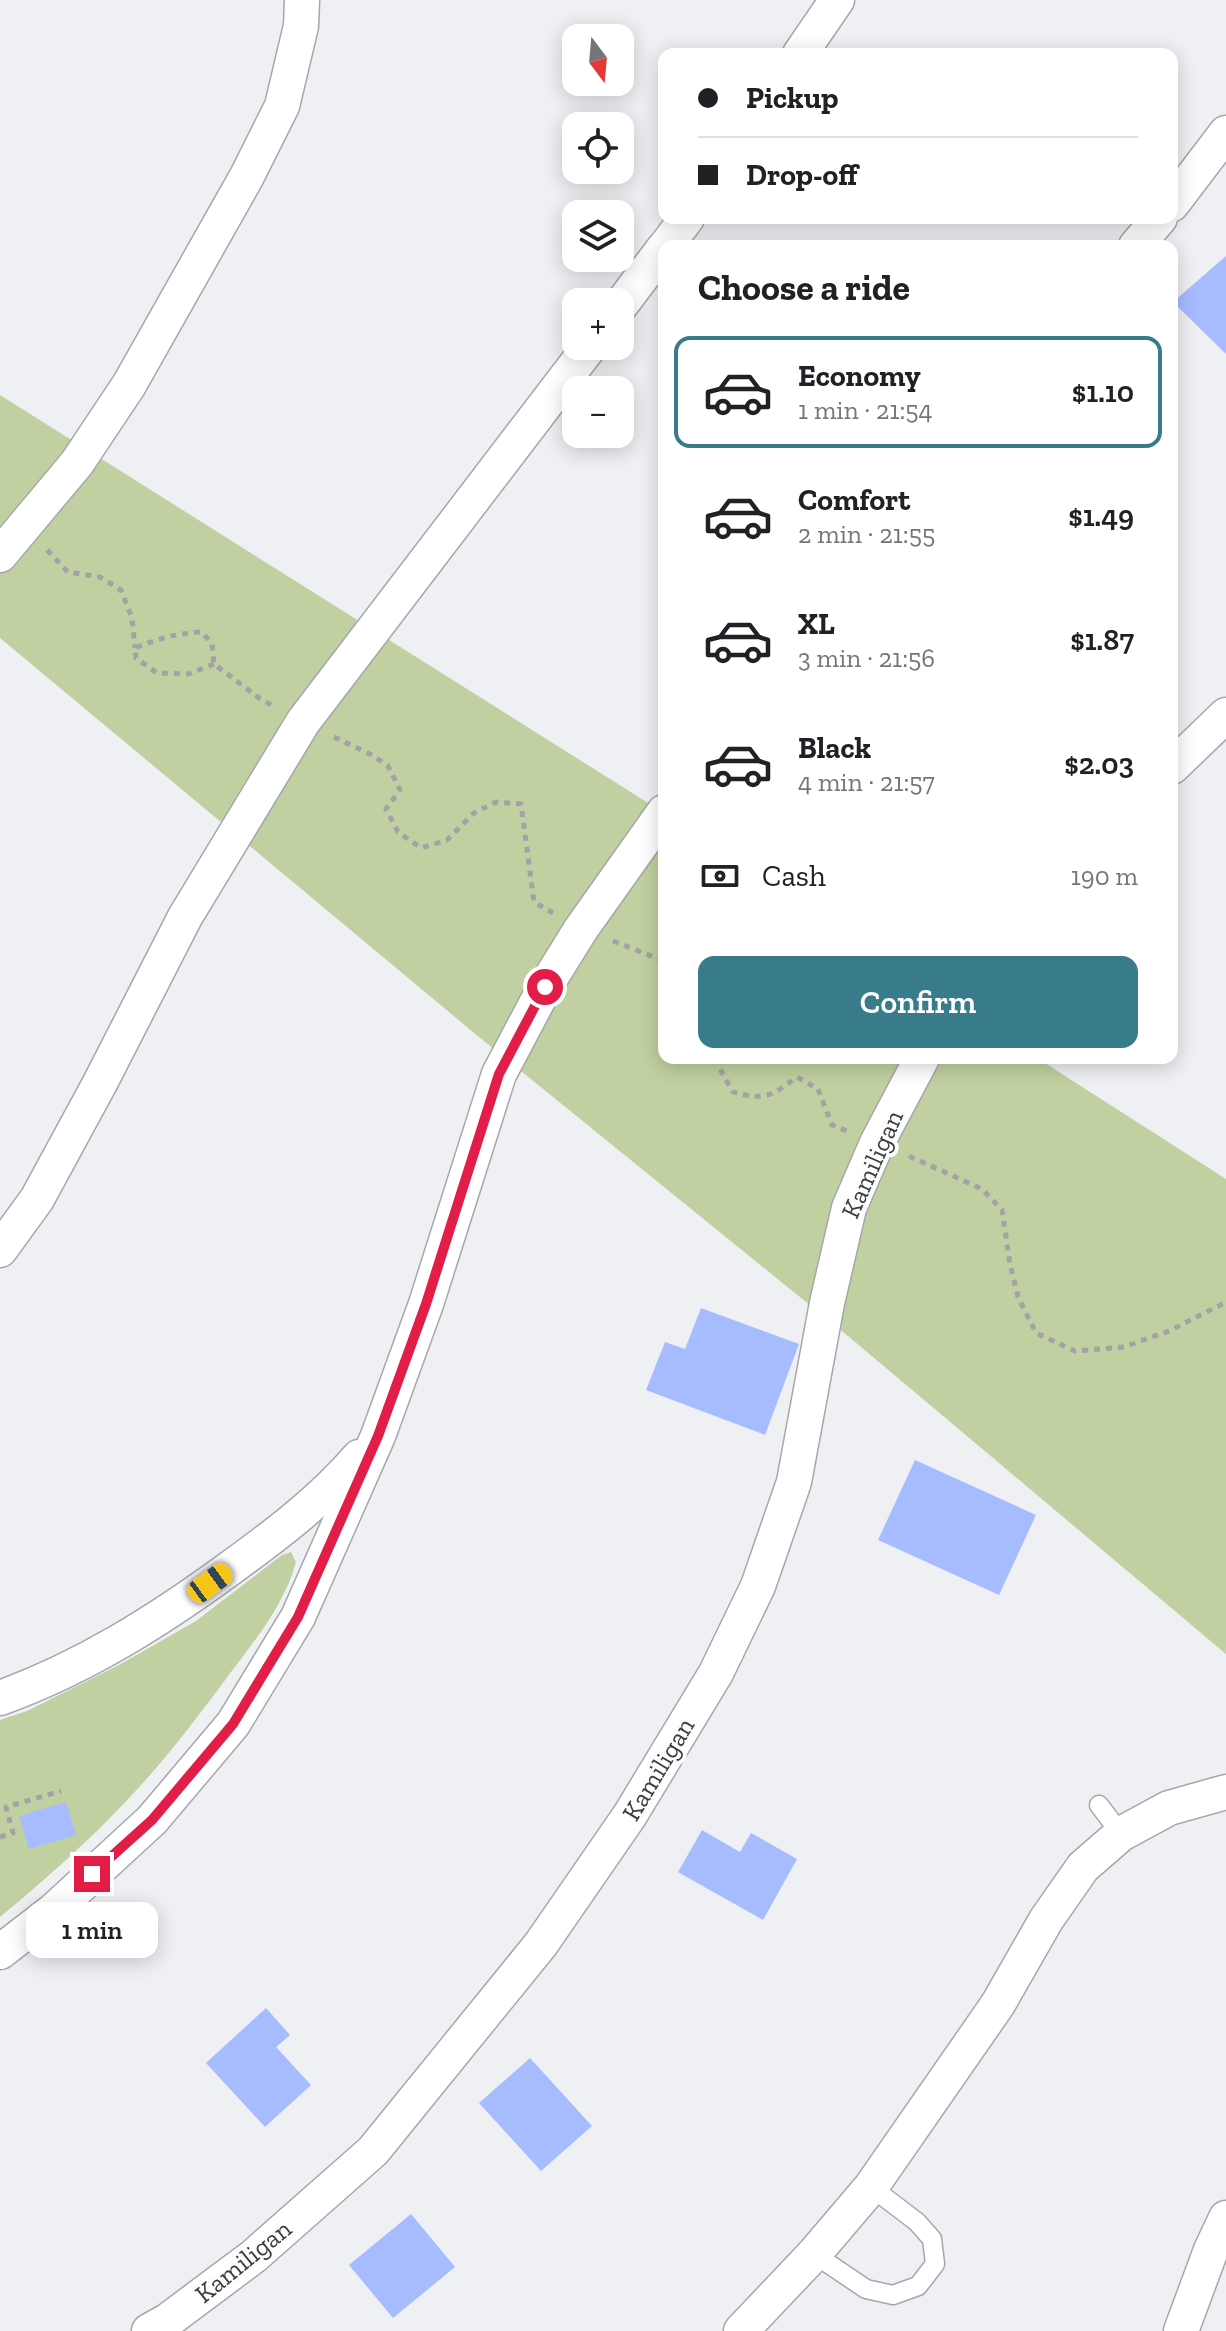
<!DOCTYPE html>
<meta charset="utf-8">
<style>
body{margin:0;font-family:"Zilla Slab",serif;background:#f2f2f2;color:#202124;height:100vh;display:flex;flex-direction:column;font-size:30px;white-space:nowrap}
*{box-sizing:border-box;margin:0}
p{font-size:26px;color:#757577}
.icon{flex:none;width:44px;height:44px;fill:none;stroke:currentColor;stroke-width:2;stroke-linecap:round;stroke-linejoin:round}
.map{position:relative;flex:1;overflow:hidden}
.side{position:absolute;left:658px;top:240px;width:520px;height:824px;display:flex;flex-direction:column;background:#fff;border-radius:16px;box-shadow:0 4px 20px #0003}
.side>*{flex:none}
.banner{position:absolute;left:658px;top:48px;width:520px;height:176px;border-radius:16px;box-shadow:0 4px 20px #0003;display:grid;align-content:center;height:176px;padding:0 40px;background:#fff}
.needle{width:52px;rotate:164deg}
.buttons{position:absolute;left:562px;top:24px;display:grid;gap:16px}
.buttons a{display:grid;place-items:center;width:72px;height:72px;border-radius:16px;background:#fff;box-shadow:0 4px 20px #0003;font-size:40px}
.end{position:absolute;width:36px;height:36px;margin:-18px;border:10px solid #e11d48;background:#fff;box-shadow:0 0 0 4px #fff}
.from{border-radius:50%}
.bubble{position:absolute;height:56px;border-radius:16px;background:#fff;box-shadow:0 4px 20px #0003;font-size:26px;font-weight:600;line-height:56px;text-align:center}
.car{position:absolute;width:24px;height:48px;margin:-24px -12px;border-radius:10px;box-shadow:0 0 6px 2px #0007;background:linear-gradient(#f5c518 24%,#345 0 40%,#f5c518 0 76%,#345 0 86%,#f5c518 0)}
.banner b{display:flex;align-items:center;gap:28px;height:76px;font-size:30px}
.banner b+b{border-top:2px solid #e0e0e0}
.banner i{width:20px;height:20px;background:#202124}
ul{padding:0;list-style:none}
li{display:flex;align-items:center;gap:24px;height:112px;margin:0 16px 12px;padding:0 24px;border:4px solid transparent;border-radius:16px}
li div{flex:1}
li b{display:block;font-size:30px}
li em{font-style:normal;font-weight:600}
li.selected{border-color:#387b8b}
li>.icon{width:72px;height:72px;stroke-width:1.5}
h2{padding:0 40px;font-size:36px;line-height:96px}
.pay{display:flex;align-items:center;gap:20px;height:88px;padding:0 40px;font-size:30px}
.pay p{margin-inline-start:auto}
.action{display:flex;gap:16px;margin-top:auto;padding:16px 40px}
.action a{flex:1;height:92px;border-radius:16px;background:#387b8b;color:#fff;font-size:32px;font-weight:600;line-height:92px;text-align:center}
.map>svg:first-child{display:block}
.green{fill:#c0d0a0}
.building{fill:#a7bcfe}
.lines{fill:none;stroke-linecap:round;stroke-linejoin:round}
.lane-casing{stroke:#a5a7aa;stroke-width:21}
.street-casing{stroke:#a5a7aa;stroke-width:37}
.path{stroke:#a1a3a6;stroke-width:5;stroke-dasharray:6 6;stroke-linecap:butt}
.lane{stroke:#fff;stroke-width:18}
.street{stroke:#fff;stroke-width:34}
.route{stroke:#e11d48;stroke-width:10}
.labels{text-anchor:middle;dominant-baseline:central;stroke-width:8;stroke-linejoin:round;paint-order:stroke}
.street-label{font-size:26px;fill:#3b3c3e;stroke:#fcfdff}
</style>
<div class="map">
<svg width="1226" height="2331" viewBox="0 0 1226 2331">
<rect width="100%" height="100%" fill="#eef0f4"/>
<!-- green -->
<g class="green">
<path d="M0,395L664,813V1058H1037L1226,1179V1654L848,1336L479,1037L0,638Z"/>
<path d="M291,1552L296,1562C285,1603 257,1638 231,1672C200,1714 167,1758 131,1796C90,1840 46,1879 0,1917V1720L27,1711L119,1665L196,1621L282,1555Z"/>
</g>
<!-- building -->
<g class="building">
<path d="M1226,256V354L1173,302Z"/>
<path d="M701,1308L799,1344L765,1435L646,1390L665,1342L685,1349Z"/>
<path d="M915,1460L1036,1515L999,1595L878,1540Z"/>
<path d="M66,1802L76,1835L29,1849L19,1816Z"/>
<path d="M702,1830L740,1852L751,1833L797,1859L763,1920L678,1872Z"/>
<path d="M266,2008L290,2035L276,2047L311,2085L265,2127L206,2063Z"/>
<path d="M530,2058L592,2126L541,2171L479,2103Z"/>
<path d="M411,2214L455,2267L393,2318L349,2265Z"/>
</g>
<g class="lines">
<defs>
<g id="lane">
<path d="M1099,1805L1121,1834"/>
<path d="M814,2254L866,2289L893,2295L918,2286L935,2264L932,2239L917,2222L871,2187"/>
</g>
<g id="street">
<path d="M800,54L837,0"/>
<path d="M1172,204L1226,133"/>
<path d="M666,246L687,218"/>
<path d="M1136,246L1160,218"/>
<path d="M620,306L664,248"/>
<path d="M0,555L77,463L129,385L247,176L282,106L301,26L302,0"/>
<path d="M1172,767L1226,715"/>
<path d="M0,1250L37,1199L100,1083L185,917L303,722L590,346"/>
<path d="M0,1698C83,1668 158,1621 229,1569C276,1535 321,1501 359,1457"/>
<path d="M0,1952L53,1911L152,1820L233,1724L298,1617L378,1436L426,1304L499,1074L545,987L581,929L664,812"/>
<path d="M149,2331L167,2321L254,2256L373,2151L541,1944L630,1815L716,1673L758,1586L794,1482L827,1303L849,1208L877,1143L922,1058"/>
<path d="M741,2331L814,2254L871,2187L998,2004L1046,1920L1083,1867L1121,1834L1169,1808L1226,1792"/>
<path d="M1181,2331L1211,2250L1226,2218"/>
</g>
</defs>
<!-- lane casing -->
<use href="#lane" class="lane-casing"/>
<!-- street casing -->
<use href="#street" class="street-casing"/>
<!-- path -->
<g class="path">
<path d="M47,550L68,572L100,577L121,590L132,618L135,648"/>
<path d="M214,664L188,674L157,673L136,658L135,648C157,639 178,633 202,632L212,644L214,664L259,698L275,707"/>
<path d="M334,737L372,755L388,766L400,790L386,809L398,832L421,848L447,840L474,813L496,802L521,804L534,902L553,913"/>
<path d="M613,941L664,961"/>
<path d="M723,1058L720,1069L733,1092C765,1101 771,1096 797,1077L818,1089L832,1125L847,1131"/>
<path d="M909,1156L982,1189L1002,1210L1010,1264L1018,1297L1036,1333L1075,1351L1124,1347L1169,1331L1226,1302"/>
<path d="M0,1837L13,1833L6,1807L61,1791"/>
</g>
<!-- lane -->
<use href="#lane" class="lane"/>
<!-- street -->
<use href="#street" class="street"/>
</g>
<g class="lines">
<!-- route -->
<path class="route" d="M92,1874L152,1820L233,1724L298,1617L378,1436L426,1304L499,1074L545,987"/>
</g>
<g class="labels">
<!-- street labels -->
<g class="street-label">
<text transform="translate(872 1164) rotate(-66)">Kamiligan</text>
<text transform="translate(658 1769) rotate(-59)">Kamiligan</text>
<text transform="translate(243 2261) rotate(-39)">Kamiligan</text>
</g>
</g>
</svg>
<div class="buttons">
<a><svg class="needle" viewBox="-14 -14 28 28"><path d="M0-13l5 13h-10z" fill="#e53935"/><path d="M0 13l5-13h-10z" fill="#757577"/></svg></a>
<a><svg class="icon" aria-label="locate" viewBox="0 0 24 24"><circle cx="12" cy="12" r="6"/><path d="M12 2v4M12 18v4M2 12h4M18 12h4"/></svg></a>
<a><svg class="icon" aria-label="layers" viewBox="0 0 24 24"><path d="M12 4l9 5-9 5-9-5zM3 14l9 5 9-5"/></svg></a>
<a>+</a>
<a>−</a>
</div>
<i class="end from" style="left:545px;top:987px"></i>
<i class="end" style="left:92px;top:1874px"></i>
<div class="bubble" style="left:26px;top:1902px;width:132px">1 min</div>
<i class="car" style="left:210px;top:1583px;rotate:54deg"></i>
<div class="banner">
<b><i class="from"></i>Pickup</b>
<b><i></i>Drop-off</b>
</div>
<section class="side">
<h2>Choose a ride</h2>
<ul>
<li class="selected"><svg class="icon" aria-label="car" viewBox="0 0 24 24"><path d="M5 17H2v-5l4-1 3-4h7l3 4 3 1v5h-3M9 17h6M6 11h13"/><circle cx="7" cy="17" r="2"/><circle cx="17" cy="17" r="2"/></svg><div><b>Economy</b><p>1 min · 21:54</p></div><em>$1.10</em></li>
<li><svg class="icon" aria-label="car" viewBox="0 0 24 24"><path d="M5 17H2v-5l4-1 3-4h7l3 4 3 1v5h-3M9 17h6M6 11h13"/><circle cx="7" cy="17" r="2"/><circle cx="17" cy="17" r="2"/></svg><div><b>Comfort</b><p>2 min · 21:55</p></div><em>$1.49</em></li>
<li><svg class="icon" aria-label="car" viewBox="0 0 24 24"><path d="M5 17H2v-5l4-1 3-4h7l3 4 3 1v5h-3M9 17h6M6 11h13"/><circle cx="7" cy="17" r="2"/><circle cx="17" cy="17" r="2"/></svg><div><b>XL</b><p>3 min · 21:56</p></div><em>$1.87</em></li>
<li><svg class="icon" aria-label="car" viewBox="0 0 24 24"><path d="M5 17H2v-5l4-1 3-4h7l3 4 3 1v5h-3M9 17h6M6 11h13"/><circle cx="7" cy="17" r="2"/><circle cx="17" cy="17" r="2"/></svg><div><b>Black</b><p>4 min · 21:57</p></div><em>$2.03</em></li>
</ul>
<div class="pay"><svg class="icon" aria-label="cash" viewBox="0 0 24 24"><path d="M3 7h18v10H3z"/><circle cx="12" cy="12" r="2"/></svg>Cash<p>190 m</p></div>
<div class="action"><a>Confirm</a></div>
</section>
</div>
